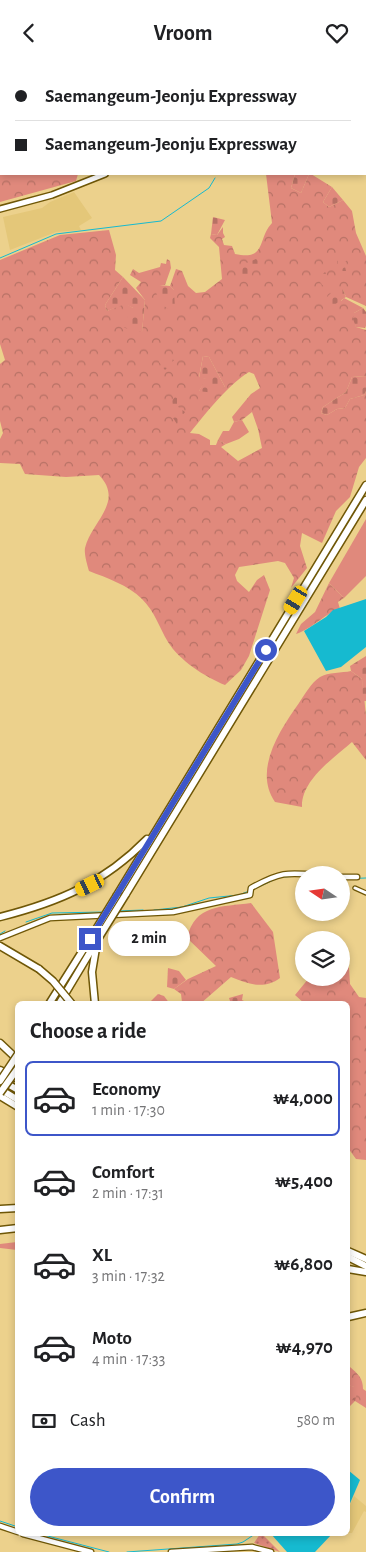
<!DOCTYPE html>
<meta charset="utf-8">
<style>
body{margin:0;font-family:"Alegreya Sans",sans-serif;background:#f6f6f6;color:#202124;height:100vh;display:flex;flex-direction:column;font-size:19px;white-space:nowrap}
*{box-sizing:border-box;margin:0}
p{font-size:16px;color:#757577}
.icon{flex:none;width:28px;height:28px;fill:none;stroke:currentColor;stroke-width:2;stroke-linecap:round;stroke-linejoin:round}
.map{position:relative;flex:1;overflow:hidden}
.panel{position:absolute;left:15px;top:936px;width:335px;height:535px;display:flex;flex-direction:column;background:#fff;border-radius:8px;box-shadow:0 2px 8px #0003}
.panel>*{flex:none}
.hud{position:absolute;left:0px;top:0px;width:366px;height:110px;box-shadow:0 2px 8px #0003;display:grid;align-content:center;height:110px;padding:0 15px;background:#fff}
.needle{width:32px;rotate:283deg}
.buttons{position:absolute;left:295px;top:801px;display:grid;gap:10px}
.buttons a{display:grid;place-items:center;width:55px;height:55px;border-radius:50%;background:#fff;box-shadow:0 2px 8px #0003;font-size:25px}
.end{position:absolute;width:22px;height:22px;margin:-11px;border:6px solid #3d56c9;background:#fff;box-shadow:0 0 0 2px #fff}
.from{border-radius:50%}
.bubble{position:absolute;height:35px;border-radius:18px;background:#fff;box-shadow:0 2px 8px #0003;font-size:16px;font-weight:600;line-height:35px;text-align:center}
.car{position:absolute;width:15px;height:30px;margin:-15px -8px;border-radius:6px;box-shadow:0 0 4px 1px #0007;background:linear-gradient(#f5c518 24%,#345 0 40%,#f5c518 0 76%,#345 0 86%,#f5c518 0)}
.hud b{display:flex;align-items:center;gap:18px;height:48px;font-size:19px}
.hud b+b{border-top:1px solid #e0e0e0}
.hud i{width:12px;height:12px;background:#202124}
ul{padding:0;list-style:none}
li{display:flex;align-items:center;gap:15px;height:75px;margin:0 10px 8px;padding:0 5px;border:2px solid transparent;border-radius:8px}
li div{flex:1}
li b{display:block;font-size:19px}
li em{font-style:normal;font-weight:600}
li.selected{border-color:#3d56c9}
li>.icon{width:45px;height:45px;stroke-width:1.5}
h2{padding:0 15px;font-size:22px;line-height:60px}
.pay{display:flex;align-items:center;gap:12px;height:55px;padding:0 15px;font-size:19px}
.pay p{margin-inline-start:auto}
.cta{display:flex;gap:10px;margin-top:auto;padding:10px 15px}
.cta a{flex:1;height:58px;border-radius:30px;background:#3d56c9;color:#fff;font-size:20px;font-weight:600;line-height:58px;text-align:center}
header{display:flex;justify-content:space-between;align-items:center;height:65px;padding:0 15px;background:#fff;font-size:22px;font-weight:600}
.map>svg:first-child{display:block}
.built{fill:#e4c779}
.green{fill:#e0897c}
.forest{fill:url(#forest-crowns);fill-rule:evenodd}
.cemetery{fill:url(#cemetery-stones)}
.park{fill:url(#park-dots)}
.water{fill:#16bad0}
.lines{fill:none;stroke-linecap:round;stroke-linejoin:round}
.stream{stroke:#16bad0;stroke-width:1}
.minor-casing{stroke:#6f5707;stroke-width:5.5}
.tertiary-casing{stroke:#6f5707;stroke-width:7}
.secondary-casing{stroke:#6f5707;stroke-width:8}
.motorway-casing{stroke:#6f5707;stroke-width:9}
.minor{stroke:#fff;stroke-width:3}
.tertiary{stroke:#fff;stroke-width:4.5}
.secondary{stroke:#fff;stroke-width:5}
.motorway{stroke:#fff;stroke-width:6}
.motorway-bridge-casing{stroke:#6f5707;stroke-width:9;stroke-linecap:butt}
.motorway-bridge{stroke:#fff;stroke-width:6}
.route{stroke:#3d56c9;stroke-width:6}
</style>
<header><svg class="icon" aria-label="back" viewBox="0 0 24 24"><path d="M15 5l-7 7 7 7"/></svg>Vroom<svg class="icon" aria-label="heart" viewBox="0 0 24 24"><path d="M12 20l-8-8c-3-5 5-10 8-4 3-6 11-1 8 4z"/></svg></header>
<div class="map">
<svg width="366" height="1487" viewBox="0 0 366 1487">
<defs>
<pattern id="forest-crowns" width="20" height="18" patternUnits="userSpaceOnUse" patternTransform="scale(1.25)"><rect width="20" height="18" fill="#e0897c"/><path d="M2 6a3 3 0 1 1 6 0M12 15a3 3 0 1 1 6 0" fill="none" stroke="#b77165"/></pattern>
<pattern id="cemetery-stones" width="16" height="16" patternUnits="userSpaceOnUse" patternTransform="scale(1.25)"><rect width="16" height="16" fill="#e0897c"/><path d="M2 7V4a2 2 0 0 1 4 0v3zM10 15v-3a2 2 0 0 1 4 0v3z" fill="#b77165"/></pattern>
<pattern id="park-dots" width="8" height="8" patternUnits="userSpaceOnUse" patternTransform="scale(1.25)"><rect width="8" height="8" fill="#e0897c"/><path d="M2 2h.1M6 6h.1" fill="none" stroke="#b77165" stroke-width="1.8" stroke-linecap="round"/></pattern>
</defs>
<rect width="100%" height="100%" fill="#ecd18c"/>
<!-- built -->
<g class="built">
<path d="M74,127L92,153L79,161L81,165L56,167L10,185L3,152L42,143L50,137Z"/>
<path d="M354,1431L366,1441V1447L364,1446L352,1468H348V1445Z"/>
</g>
<!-- green -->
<g class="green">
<path d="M242,355L249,367L239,374L226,379L218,375L223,366H229L234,357Z"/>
<path d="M366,454V511L344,533L329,518Z"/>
</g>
<!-- forest -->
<g class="forest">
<path d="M0,0H167L1,1V109H78L76,116L0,137Z"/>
<path d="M266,109H295L291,123L301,128L309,109H311L332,122L323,137L329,142L343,135L352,146L356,168L366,191V241L346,232L343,225L341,236L344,233L363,243L354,248L356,262L366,265V311L352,312L346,327L323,342L321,348L327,350L337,344L345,343L350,334L364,330L366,326V393L359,402L350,432L336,446L322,478L302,468L300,481L307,503L291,523L294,513L285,498L278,496L239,502L235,510L237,516L249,527L257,515L264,510L270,525L249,591L241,605L225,620C205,612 179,595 168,577C159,562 155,547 142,534C128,520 107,513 89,506C87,499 84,489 85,483C91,457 125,437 99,410L66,412L25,409L20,399L0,398V374L3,368L0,356V299L5,295L0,279V195L60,170L109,165L116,190L115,205L123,212L105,240L107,246L125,238L133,243L142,267L145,235L136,223L141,217L130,210L133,204L139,208L160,202L161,198L166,199L167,194L170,196L171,203L165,220H159L174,225L170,221L176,204L182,206L188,221L196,228L205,227L222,214L219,182L210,173L211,169L217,170L223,162V168L225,172L222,174L224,180L232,181L235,189C267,196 257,174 272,158ZM203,291L209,292L225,322L199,326L207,314L199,312ZM249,307L254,309L260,323L251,329L232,352L234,357L242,355L252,347L258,364L262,383L238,396L221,382L226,379L218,375L216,380H210V375L199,369L190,368C205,349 228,320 249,307Z"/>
<path d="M329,518L344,533L338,537L340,544C328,546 312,564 296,569L301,559L315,547Z"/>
<path d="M351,606L362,614L366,650V695L352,677C334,693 301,715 302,742L275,737C253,705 280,665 299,638C305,629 311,618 320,612C328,607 342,608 351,606Z"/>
<path d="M251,838L273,867L280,913C264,925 248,919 231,912L200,939L182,937L181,929L174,924L188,914L216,901L187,873C195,839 222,842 251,838Z"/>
<path d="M343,897L349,903L350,919L359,932L366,933V1095L356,1094L348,1083V939H305L295,930L309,913L341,912L344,906L341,904Z"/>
<path d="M158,929L164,931L170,939H148Z"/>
<path d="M17,1177V1185L0,1183V1179Z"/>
<path d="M350,1302C358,1309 363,1313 363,1324L366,1326V1343L355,1336L348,1343V1332L349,1334L354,1322L348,1320V1305Z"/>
</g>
<!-- cemetery -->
<g class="cemetery">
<path d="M295,109H309L301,128L291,123Z"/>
<path d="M332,122L343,135L329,142L323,137Z"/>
<path d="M213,152L225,155L217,170L211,169Z"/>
<path d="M350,190V194L344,197L346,206H337V196Z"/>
<path d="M256,194L260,198L250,206L247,214L240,211L244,199Z"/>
<path d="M325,207L332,218L324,222L320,217V212Z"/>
<path d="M123,212L145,235L142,267L121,262L133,243L125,239L107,246L105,240Z"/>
<path d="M159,220L170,221L174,225L175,244L170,246L162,239L154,224Z"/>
<path d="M338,221L343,225L346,232L334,240L327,241L325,234Z"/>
<path d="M363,243L366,247V261L365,263L356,262L353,254L354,248Z"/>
<path d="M160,291L174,295L165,305L159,297Z"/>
<path d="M203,291L209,292L225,322C216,328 209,328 199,326L206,314L199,313Z"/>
<path d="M366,311V326L364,330L350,334L345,343L337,344L327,350L321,348L323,342L346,327L352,312Z"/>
<path d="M177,329V341L185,347L177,359L171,350L173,343L172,336Z"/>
<path d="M366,591V636H363L362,614L351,606L350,601Z"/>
<path d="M168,903L179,906L186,915L174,924L167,922Z"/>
<path d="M243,929L242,935L250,939H231L229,933Z"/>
<path d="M348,1320L355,1322L354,1327L357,1328L355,1336L348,1332Z"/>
</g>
<!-- park -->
<path class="park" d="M260,1469H262L280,1487L254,1478Z"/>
<!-- water -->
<g class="water">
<path d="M366,534V582L341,602L326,606L304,566L326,552L333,545Z"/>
<path d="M348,1405L360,1415L348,1443Z"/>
<path d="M271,1469H332L315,1487H287Z"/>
</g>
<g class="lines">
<!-- stream -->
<g class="stream">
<path d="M0,193L56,169L161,156L209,123L215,113"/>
<path d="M341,814L366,813"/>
<path d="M252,825L280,812L304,811"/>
<path d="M154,845L182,842L209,833L239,830L249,826"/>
<path d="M118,846L143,845"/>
<path d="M26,857L52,848L104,847"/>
<path d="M0,869L5,866"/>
<path d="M0,1456L18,1462"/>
<path d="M40,1469L109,1487"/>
<path d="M127,1487L237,1479L243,1477L255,1469"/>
</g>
<defs>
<path id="minor" d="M355,823L366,828"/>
<g id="tertiary">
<path d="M341,812H357"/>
<path d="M0,873L50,853L173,847L250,830L251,823C280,807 286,807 319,810"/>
<path d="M0,1461L18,1467"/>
<path d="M23,1469L91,1487"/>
<path d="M171,1487L252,1482L271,1487"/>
</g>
<g id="secondary">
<path d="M365,17H366"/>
<path d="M0,144L52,130L105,109"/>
</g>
<g id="motorway">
<path d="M126,829L366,435"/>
<path d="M117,830L366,420"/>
<path d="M0,852C59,837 104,818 147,774"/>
<path d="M0,881L39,904"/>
<path d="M49,939L90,874"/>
<path d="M59,939L98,874"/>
<path d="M95,939L92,907L96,883"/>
<path d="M0,978L18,995"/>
<path d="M0,1005L18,1014"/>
<path d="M4,1017L18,1025"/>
<path d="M0,1024L18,1035"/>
<path d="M0,1031L18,1042"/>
<path d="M0,1144L18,1143"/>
<path d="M0,1165L18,1163"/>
<path d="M348,1186L366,1194"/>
<path d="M348,1192L366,1201"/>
<path d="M348,1204L366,1207"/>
<path d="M348,1252L366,1248"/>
</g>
</defs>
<!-- minor casing -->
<use href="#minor" class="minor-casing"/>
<!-- tertiary casing -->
<use href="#tertiary" class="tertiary-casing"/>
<!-- secondary casing -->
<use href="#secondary" class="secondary-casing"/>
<!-- motorway casing -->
<use href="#motorway" class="motorway-casing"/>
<!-- minor -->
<use href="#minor" class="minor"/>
<!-- tertiary -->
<use href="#tertiary" class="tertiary"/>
<!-- secondary -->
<use href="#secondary" class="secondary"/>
<!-- motorway -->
<use href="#motorway" class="motorway"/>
<defs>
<g id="motorway-bridge">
<path d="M90,874L117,830"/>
<path d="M98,874L126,829"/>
<path d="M39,904L53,916L72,939"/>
<path d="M0,1016L18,989"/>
<path d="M0,1028L18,1003"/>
</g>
</defs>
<!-- motorway-bridge casing -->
<use href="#motorway-bridge" class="motorway-bridge-casing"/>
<!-- motorway-bridge -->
<use href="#motorway-bridge" class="motorway-bridge"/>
</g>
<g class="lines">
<!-- route -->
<path class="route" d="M90,874L266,585"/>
</g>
</svg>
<div class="buttons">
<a><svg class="needle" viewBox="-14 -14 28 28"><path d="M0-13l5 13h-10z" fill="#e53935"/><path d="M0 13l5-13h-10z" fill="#757577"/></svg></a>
<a><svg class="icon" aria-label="layers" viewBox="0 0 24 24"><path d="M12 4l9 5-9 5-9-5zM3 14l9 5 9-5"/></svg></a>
</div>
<i class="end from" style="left:266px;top:585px"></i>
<i class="end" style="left:90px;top:874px"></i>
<div class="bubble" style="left:108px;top:856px;width:82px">2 min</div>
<i class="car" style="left:296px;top:535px;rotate:211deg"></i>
<i class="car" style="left:90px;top:820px;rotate:244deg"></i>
<div class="hud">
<b><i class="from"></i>Saemangeum-Jeonju Expressway</b>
<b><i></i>Saemangeum-Jeonju Expressway</b>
</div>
<section class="panel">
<h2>Choose a ride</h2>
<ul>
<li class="selected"><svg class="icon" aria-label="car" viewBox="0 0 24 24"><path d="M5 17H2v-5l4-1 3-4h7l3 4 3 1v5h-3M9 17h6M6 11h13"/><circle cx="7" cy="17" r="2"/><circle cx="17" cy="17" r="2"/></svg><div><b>Economy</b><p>1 min · 17:30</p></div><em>₩4,000</em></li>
<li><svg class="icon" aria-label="car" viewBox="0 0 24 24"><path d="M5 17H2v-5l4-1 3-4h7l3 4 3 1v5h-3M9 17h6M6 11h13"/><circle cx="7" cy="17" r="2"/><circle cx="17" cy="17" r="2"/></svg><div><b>Comfort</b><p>2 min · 17:31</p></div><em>₩5,400</em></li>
<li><svg class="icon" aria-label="car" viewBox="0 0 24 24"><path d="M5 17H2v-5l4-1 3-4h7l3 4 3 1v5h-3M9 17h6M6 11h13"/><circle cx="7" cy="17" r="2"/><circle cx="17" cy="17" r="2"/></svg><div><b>XL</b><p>3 min · 17:32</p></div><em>₩6,800</em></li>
<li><svg class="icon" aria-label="car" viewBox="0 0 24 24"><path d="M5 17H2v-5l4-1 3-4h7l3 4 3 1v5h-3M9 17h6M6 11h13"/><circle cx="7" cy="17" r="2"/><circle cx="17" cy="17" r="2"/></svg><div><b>Moto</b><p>4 min · 17:33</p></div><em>₩4,970</em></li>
</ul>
<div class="pay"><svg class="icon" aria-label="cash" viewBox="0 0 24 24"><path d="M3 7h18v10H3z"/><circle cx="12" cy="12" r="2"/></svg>Cash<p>580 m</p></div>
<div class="cta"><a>Confirm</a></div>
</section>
</div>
